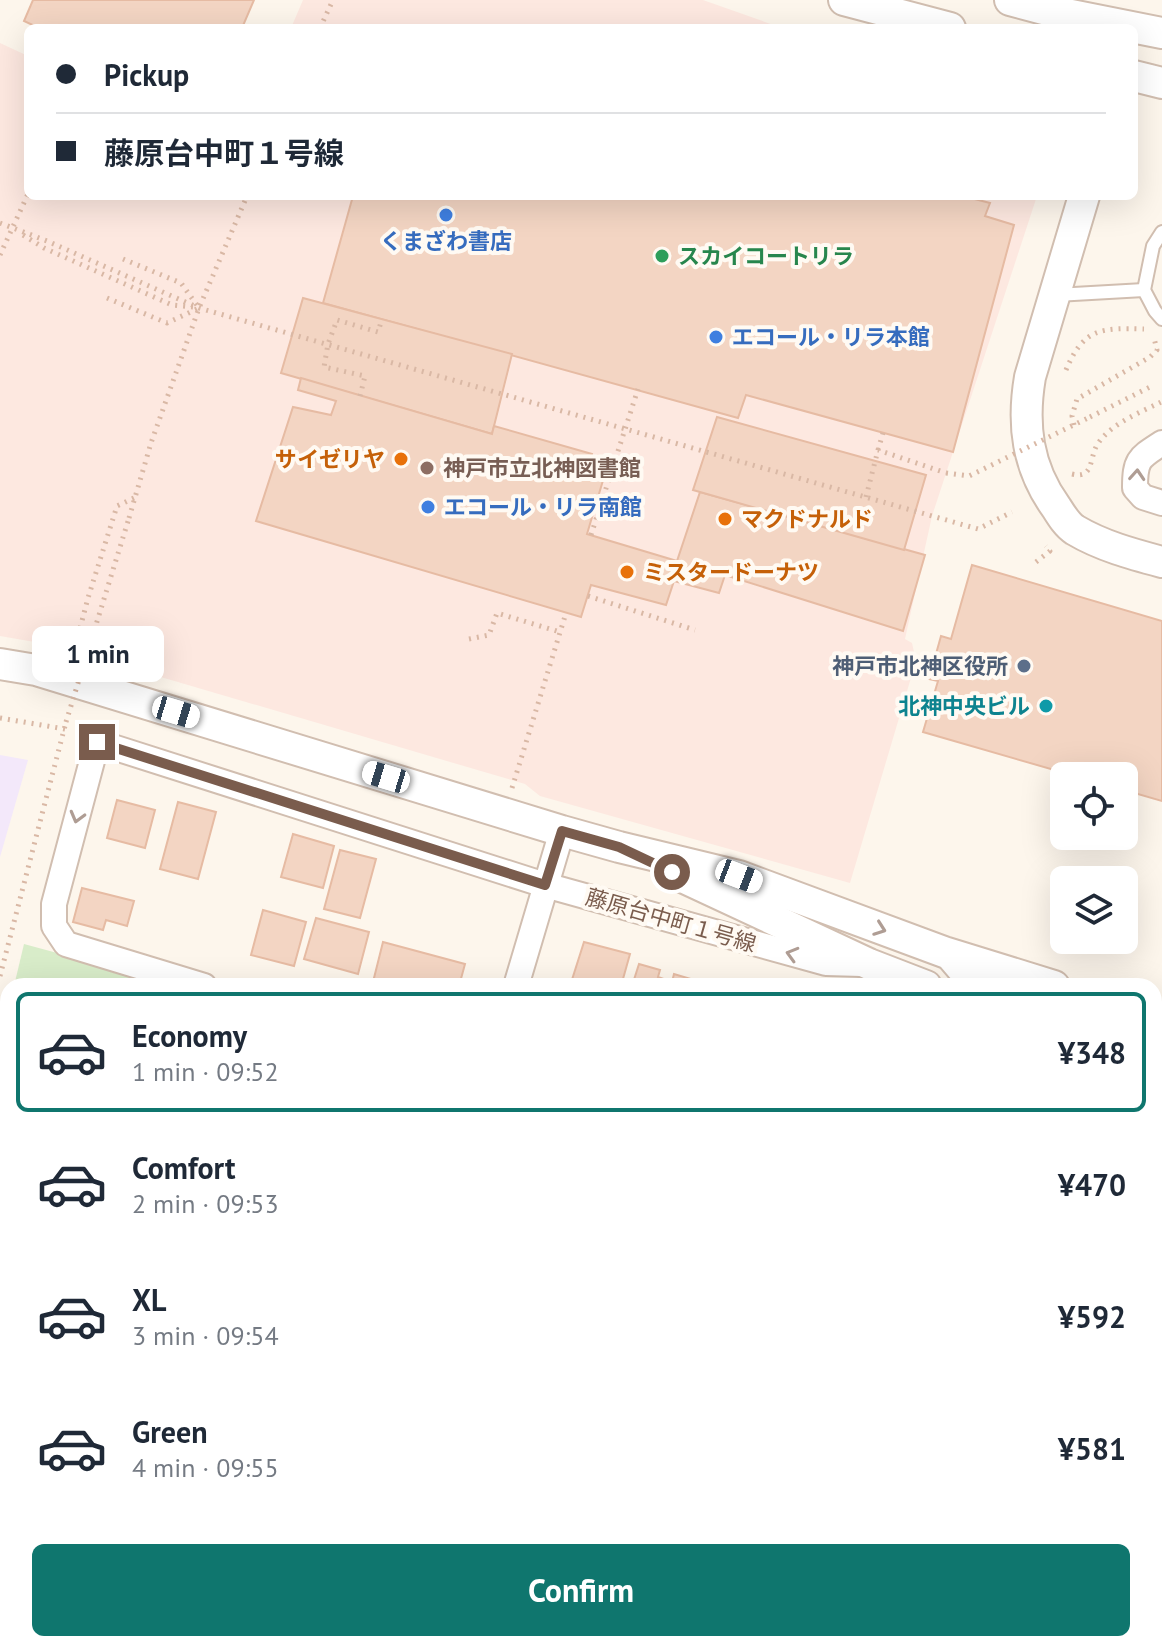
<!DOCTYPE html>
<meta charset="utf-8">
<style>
body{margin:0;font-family:"PT Sans","Noto Sans JP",sans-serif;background:#f6f6f7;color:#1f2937;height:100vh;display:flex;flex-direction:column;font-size:30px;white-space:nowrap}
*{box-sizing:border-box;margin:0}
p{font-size:26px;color:#747a83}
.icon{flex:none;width:44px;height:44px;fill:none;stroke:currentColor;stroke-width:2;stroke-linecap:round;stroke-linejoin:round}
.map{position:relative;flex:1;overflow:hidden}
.sheet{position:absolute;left:0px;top:978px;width:1162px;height:674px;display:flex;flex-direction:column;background:#fff;border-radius:24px 24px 0 0;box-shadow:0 8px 32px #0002}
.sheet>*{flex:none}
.guide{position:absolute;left:24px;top:24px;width:1114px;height:176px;border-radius:12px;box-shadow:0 8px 32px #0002;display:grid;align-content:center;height:176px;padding:0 32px;background:#fff}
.controls{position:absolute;left:1050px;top:762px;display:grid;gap:16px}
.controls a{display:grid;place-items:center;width:88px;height:88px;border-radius:12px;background:#fff;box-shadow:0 8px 32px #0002;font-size:40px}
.end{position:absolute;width:36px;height:36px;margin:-18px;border:10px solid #7a5c4d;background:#fff;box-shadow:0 0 0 4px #fff}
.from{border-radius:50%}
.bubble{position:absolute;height:56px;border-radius:12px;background:#fff;box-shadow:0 8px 32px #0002;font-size:26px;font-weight:700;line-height:56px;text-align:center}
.car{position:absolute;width:24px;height:48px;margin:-24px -12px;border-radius:10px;box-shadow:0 0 6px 2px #0007;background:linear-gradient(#fff 24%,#345 0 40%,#fff 0 76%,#345 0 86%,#fff 0)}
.guide b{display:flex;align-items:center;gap:28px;height:76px;font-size:30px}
.guide b+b{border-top:2px solid #e0e1e3}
.guide i{width:20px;height:20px;background:#1f2937}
ul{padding:14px 0 0;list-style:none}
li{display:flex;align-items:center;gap:24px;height:120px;margin:0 16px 12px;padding:0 16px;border:4px solid transparent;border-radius:12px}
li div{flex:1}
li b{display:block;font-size:30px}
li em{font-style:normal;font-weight:700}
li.active{border-color:#0f766e}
li>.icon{width:72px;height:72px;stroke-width:1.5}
.action{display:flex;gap:16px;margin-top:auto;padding:16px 32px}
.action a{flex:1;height:92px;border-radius:12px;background:#0f766e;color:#fff;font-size:32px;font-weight:700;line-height:92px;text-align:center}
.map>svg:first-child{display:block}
.commercial{fill:#fde8e0}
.education{fill:#f3e8fa}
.green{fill:#d8ecc9}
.building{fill:#f3d5c3;stroke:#e6bba3;stroke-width:2}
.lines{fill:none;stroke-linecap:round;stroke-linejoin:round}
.service-casing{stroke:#d1beb0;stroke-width:16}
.minor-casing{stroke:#d1beb0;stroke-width:28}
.tertiary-casing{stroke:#d1beb0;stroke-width:34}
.path{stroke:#d9b8a5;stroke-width:5;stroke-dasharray:2 6;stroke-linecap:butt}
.service{stroke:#fff;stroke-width:12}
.minor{stroke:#fff;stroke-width:24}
.tertiary{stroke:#fff;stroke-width:30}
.rail{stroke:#b9a8c9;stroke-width:6;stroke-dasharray:12 8;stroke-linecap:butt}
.path-bridge{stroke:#d9b8a5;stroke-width:5;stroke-dasharray:2 6;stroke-linecap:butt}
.oneway{stroke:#af9d94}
.route{stroke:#7a5c4d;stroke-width:10}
.shop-dot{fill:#3f7fe0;stroke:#fffaf3;stroke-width:3}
.leisure-dot{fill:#2e9e5b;stroke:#fffaf3;stroke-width:3}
.food-dot{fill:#e8710a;stroke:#fffaf3;stroke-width:3}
.education-dot{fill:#8d6e63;stroke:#fffaf3;stroke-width:3}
.service-dot{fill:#5c6f8a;stroke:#fffaf3;stroke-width:3}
.culture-dot{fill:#0f9aa8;stroke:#fffaf3;stroke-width:3}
.labels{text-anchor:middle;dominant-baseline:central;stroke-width:8;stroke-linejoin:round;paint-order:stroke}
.shop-label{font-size:22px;font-weight:bold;fill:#366cbe;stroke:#fffaf3;text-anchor:start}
.leisure-label{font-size:22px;font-weight:bold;fill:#27864d;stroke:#fffaf3;text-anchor:start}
.food-label{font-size:22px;font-weight:bold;fill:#c56008;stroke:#fffaf3;text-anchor:start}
.education-label{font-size:22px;font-weight:bold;fill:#785e54;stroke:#fffaf3;text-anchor:start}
.service-label{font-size:22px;font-weight:bold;fill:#4e5e75;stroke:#fffaf3;text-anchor:end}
.culture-label{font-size:22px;font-weight:bold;fill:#0d838f;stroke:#fffaf3;text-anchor:end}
.street-label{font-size:22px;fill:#7a5c4d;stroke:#fffaf3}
</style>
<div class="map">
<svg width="1162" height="1651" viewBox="0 0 1162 1651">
<rect width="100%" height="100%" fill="#fdf6ec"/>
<!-- commercial -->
<g class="commercial">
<path d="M303,0H703L782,28H291Z"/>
<path d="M0,43L28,56V196H1037L932,516L905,639L912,643L916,661L850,883L540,796L525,784L52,645L0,636Z"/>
</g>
<!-- education -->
<path class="education" d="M0,755L28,760L0,857Z"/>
<!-- green -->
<g class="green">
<path d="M24,944L179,986H14Z"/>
<path d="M8,1009V1143L0,1141V1040Z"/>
</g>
<!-- building -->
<g class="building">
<path d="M33,0H254L242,28H39L24,21Z"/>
<path d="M353,196H963L990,203L985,216L1014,225L953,452L746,395L738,418L323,303Z"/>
<path d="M303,298L512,354L492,434L281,373Z"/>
<path d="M301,378L492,434L494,426L592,454L590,463L607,467L587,534L677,561L700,492L925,555L903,631L725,575L719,593L674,581L666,605L591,585L581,617L256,521L293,407L331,415L336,401L298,390Z"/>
<path d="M717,417L926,475L904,550L693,490Z"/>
<path d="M972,565L1162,621V801L1124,790V776H1075L923,732L938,681L929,679L941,636L951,639Z"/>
<path d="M117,800L155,810L145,848L107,838Z"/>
<path d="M178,802L216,812L198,879L160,869Z"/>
<path d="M293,834L334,846L323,888L281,877Z"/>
<path d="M340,850L376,859L360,918L324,909Z"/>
<path d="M82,888L134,901L127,926L106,920L103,930L73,922Z"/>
<path d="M263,910L306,922L294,966L251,955Z"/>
<path d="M316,918L369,932L358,974L304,959Z"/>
<path d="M383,942L465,964L459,986H372Z"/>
<path d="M584,942L630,954L621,986H570Z"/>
<path d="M639,964L660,970L658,977L672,982L674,974L694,980L693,986H632Z"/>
<path d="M0,1155L8,1157V1197L0,1195Z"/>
<path d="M0,1594L8,1597V1643L0,1641Z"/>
<path d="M27,1644H69L67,1651H37L26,1648Z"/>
<path d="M75,1644H102L100,1651H73Z"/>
<path d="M105,1644H126L124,1651H103Z"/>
<path d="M129,1644H153L151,1651H127Z"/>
<path d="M156,1644H172L179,1646L178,1651H154Z"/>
<path d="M339,1644H359L361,1651H316Z"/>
<path d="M498,1644H529L532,1651H501Z"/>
<path d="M770,1644H820L812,1651H776Z"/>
<path d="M994,1644H1070L1069,1651H993Z"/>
</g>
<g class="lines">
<defs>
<g id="service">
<path d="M1162,232L1153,246L1144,290L1155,311L1162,319"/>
<path d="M1056,295L1144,290"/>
</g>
<g id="minor">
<path d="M1162,443C1139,458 1135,459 1135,488L1143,497L1162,503"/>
<path d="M944,952L967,979L984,986"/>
<path d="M204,986L66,944L54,926V904L97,742L545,885L826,963L862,964"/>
<path d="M516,986L562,831"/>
<path d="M0,1414L8,1390"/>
<path d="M0,1554L8,1557"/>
<path d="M265,1644L270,1651"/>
<path d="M470,1644L473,1651"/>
<path d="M693,1651L712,1644"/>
</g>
<g id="tertiary">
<path d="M844,0L950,28"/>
<path d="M1010,0L1051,11L1162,33"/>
<path d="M1134,76L1162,83"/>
<path d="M1084,196L1030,377C1022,424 1027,467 1056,507C1061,515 1067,525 1075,530C1102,546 1132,554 1162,562"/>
<path d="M0,664L36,670L562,831L619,847L739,876L944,952L1054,986"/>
<path d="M676,874L869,964L926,986"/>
<path d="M1154,1051L1162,1026"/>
<path d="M888,1651L895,1644"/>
</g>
</defs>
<!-- service casing -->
<use href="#service" class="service-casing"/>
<!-- minor casing -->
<use href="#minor" class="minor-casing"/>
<!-- tertiary casing -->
<use href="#tertiary" class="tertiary-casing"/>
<!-- path -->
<g class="path">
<path d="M320,28L333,0"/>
<path d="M0,223L47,241L199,308L978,529L1012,512"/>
<path d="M23,235L44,248L172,305L193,307"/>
<path d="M0,255L28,194"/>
<path d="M107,298L167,323L199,308L181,283L123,259"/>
<path d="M1066,370C1084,327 1102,328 1144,329"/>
<path d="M360,396L365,376L324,367L328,344L337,320L378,332L382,319"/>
<path d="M1090,417L1152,386"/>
<path d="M1074,425L1072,416L1077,399L1150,357L1157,350L1154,338"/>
<path d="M878,450L883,433"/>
<path d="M1072,474C1094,479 1089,459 1097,445C1110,424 1139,413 1161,402"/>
<path d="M866,497L878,450L946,473"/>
<path d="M129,518L151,443L199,308L247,196"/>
<path d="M591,535L638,389"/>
<path d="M1036,562L1050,551L1046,546"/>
<path d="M588,596L695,630"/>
<path d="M469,639L489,635L497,613L560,632"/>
<path d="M74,651L88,598L117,506L134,498"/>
<path d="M0,718L65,729"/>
<path d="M512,788L566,613"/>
<path d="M0,976L66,722"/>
<path d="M0,1149L8,1152"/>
<path d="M1157,1172L1162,1158"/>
<path d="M1154,1295L1162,1267"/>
<path d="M1155,1529L1162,1531"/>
</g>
<!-- service -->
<use href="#service" class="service"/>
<!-- minor -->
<use href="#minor" class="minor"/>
<!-- tertiary -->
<use href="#tertiary" class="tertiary"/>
<!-- rail -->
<g class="rail">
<path d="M1154,1385L1162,1356"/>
<path d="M1101,1651L1102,1644"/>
</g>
<!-- path-bridge -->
<g class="path-bridge">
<path d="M946,473L969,476L1090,417"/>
<path d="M66,722L129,518"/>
</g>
</g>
<!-- one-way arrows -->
<defs><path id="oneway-chevron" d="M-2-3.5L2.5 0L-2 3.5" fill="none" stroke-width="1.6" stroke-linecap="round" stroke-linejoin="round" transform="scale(2)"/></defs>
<g class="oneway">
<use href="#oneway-chevron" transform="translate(1137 475) rotate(-86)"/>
<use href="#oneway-chevron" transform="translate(77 817) rotate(105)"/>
<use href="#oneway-chevron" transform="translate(880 929) rotate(20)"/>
<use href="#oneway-chevron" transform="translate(792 954) rotate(-164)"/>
</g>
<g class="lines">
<!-- route -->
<path class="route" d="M97,742L545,885L562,831L619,847L672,872"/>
</g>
<!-- markers -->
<g class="shop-dot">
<circle cx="446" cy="215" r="8"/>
<circle cx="716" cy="337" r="8"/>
<circle cx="428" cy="507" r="8"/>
</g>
<circle class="leisure-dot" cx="662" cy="256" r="8"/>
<g class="food-dot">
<circle cx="401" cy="459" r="8"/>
<circle cx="725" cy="519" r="8"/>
<circle cx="627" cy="572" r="8"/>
</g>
<circle class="education-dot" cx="427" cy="468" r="8"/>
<circle class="service-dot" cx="1024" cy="666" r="8"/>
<circle class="culture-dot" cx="1046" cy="706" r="8"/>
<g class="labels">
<!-- shop labels -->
<g class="shop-label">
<text x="446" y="241" text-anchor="middle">くまざわ書店</text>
<text x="732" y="337">エコール・リラ本館</text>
<text x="444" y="507">エコール・リラ南館</text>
</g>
<!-- leisure labels -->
<g class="leisure-label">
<text x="678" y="256">スカイコートリラ</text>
</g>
<!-- food labels -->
<g class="food-label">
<text x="385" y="459" text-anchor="end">サイゼリヤ</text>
<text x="741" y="519">マクドナルド</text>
<text x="643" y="572">ミスタードーナツ</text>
</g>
<!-- education labels -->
<g class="education-label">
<text x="443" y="468">神戸市立北神図書館</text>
</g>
<!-- service labels -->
<g class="service-label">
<text x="1008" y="666">神戸市北神区役所</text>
</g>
<!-- culture labels -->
<g class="culture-label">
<text x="1030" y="706">北神中央ビル</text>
</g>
<!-- street labels -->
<g class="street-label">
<text transform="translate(671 920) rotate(16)">藤原台中町１号線</text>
</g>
</g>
</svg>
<div class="controls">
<a><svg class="icon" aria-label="locate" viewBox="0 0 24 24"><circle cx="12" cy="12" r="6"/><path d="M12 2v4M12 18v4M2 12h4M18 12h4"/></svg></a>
<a><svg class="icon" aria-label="layers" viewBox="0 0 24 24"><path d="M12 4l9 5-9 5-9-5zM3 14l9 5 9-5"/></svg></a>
</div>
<i class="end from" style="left:672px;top:872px"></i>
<i class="end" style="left:97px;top:742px"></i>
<div class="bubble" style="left:32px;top:626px;width:132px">1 min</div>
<i class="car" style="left:176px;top:712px;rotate:107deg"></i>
<i class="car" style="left:386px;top:777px;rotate:287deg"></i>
<i class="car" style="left:739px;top:876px;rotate:111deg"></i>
<div class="guide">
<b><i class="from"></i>Pickup</b>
<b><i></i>藤原台中町１号線</b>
</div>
<section class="sheet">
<ul>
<li class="active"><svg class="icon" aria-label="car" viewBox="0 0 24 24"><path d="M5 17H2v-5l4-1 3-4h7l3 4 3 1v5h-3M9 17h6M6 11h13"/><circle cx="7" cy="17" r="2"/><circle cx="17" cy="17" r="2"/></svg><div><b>Economy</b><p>1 min · 09:52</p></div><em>¥348</em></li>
<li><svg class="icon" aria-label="car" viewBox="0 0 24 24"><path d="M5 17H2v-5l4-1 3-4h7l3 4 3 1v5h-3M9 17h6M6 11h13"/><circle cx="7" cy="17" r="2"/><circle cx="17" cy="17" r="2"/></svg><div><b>Comfort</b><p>2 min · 09:53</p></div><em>¥470</em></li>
<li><svg class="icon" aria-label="car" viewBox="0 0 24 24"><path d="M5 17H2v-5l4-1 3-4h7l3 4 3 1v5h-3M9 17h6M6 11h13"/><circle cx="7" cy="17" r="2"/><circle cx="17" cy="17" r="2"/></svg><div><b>XL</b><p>3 min · 09:54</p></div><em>¥592</em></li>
<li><svg class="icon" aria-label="car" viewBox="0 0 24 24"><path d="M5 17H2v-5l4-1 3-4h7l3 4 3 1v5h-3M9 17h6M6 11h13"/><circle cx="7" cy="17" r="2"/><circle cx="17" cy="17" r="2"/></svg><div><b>Green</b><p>4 min · 09:55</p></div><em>¥581</em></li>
</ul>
<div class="action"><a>Confirm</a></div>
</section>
</div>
